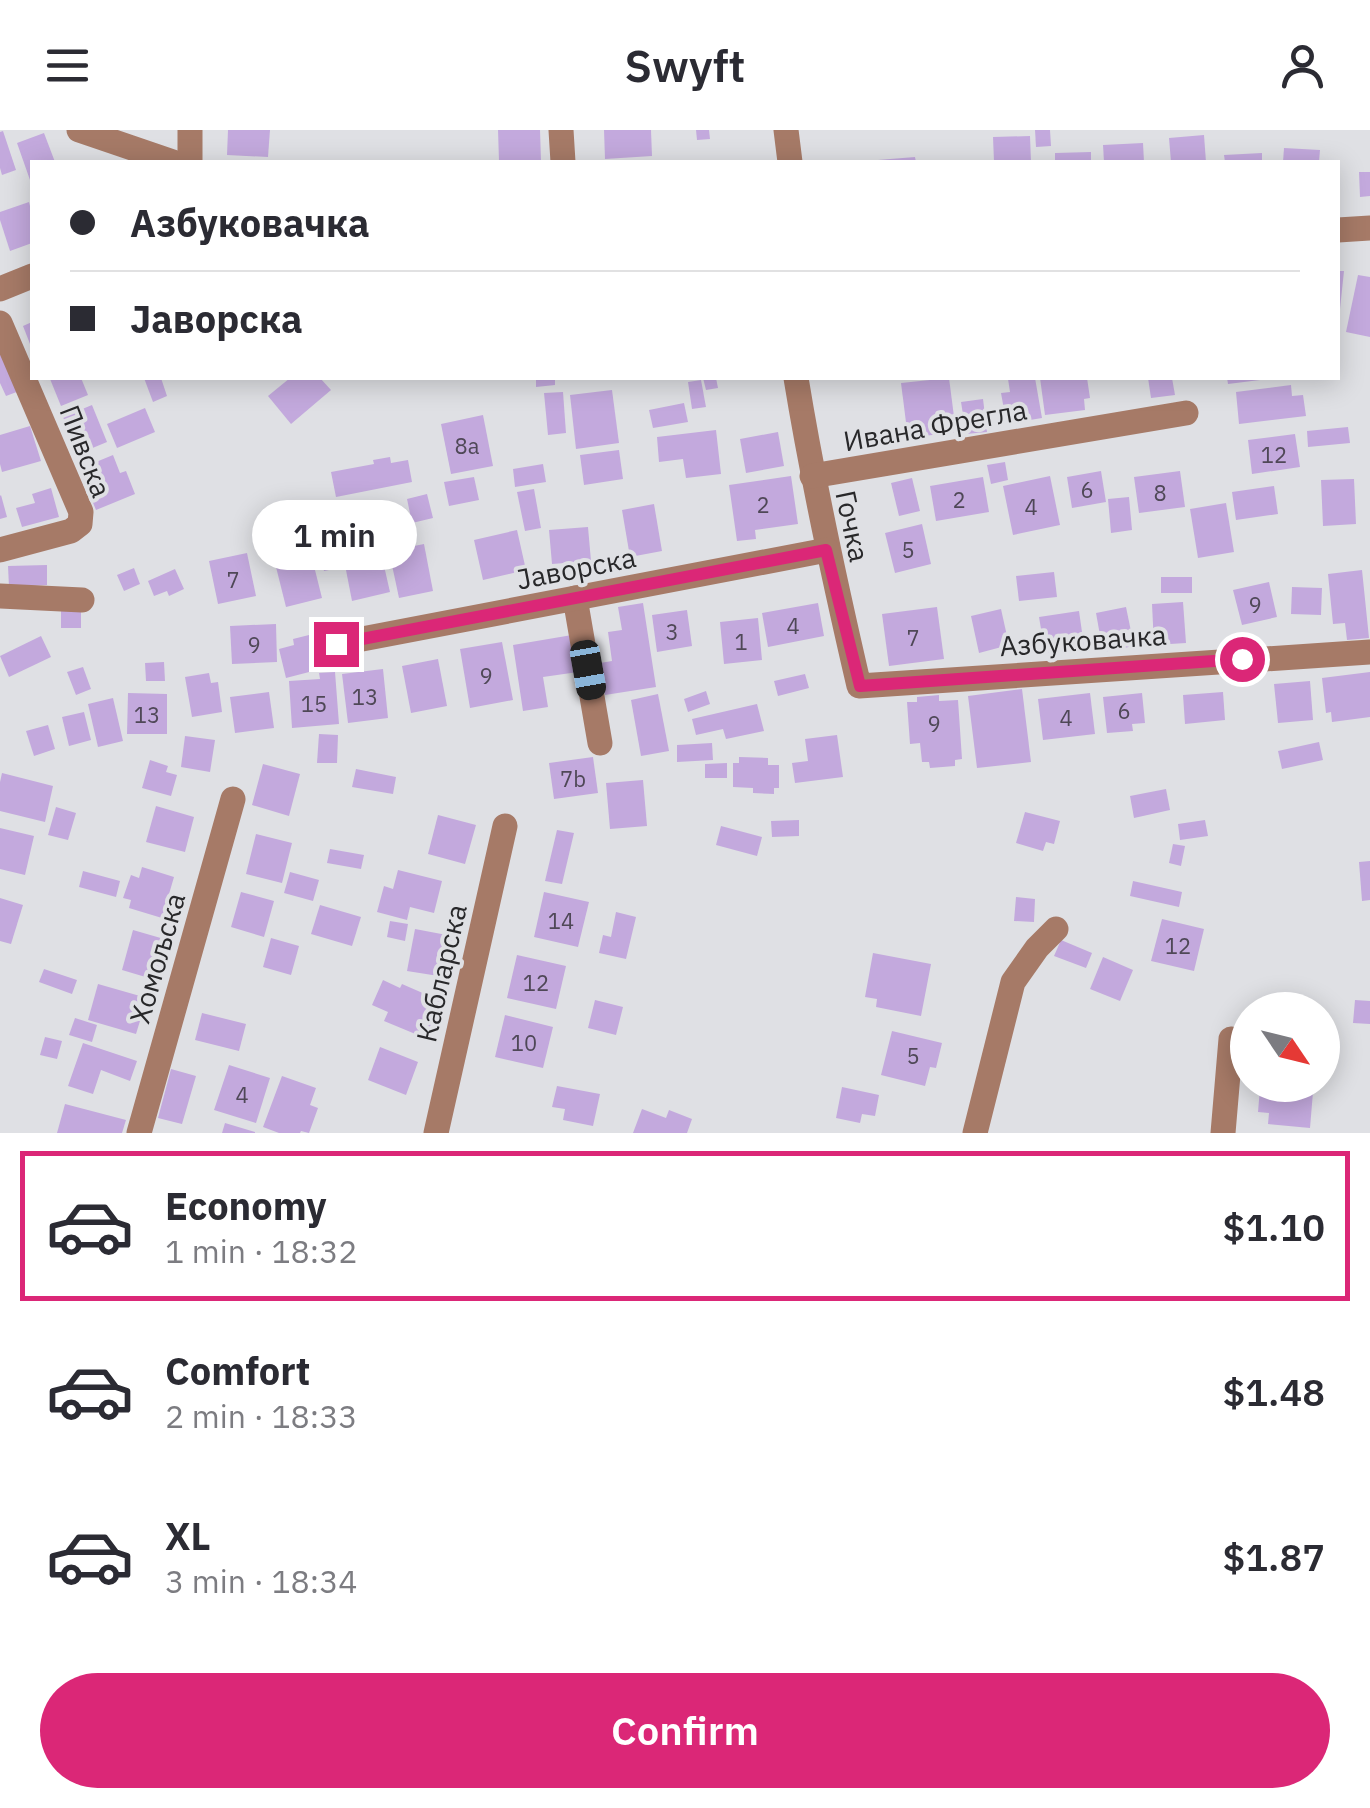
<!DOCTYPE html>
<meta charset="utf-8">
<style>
body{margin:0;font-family:"IBM Plex Sans",sans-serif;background:#f2f2f3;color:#2b2b33;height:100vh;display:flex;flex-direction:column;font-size:38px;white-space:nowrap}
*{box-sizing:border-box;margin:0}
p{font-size:32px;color:#7c7c81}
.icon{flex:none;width:55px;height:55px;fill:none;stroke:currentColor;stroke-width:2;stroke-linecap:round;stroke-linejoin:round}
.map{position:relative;height:1003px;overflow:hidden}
.sheet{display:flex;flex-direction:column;background:#fff;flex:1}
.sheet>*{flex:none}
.banner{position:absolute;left:30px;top:30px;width:1310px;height:220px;border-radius:0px;box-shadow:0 5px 25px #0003;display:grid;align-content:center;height:220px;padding:0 40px;background:#fff}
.needle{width:65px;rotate:125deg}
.fabs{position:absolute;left:1230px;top:862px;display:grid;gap:20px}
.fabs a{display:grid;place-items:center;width:110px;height:110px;border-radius:50%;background:#fff;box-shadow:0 5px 25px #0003;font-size:50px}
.end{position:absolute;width:45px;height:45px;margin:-22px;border:12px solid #db2777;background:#fff;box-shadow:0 0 0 5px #fff}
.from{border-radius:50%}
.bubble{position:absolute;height:70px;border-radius:35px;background:#fff;box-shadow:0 5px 25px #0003;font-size:32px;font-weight:600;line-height:70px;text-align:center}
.car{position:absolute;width:30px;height:60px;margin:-30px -15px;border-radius:12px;box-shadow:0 0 8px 2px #0007;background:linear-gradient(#222 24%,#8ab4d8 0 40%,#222 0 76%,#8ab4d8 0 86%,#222 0)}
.banner b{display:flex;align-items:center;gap:35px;height:95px;font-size:38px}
.banner b+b{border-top:2px solid #e1e1e2}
.banner i{width:25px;height:25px;background:#2b2b33}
ul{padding:18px 0 0;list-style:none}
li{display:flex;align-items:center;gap:30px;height:150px;margin:0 20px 15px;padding:0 20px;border:5px solid transparent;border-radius:0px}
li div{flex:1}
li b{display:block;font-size:38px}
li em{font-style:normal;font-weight:600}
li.active{border-color:#db2777}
li>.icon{width:90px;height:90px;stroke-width:1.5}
.primary-button{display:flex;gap:20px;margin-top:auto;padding:20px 40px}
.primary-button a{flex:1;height:115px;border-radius:60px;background:#db2777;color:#fff;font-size:40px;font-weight:600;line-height:115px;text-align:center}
header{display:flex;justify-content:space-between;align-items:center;height:130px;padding:0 40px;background:#fff;font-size:45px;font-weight:600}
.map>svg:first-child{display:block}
.building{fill:#c3a9dd}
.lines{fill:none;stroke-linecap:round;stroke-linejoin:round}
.minor{stroke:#a67a67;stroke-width:25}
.route{stroke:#db2777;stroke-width:12}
.labels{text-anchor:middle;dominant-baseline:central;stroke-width:8;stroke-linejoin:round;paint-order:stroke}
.number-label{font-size:22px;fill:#4f4857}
.street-label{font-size:28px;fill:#28282a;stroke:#dfe0e4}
</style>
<header><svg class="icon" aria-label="menu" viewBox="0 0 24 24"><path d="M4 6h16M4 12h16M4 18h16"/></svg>Swyft<svg class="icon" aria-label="person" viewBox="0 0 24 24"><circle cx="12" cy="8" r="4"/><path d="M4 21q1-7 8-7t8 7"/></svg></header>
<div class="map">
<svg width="1370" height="1003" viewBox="0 0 1370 1003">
<rect width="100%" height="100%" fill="#dfe0e4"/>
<!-- building -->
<g class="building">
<path d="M228,0H270L268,27L227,25Z"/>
<path d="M498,0H540L541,32H499Z"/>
<path d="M604,0H651L652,26L605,29Z"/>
<path d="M696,0H709L710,9L697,10Z"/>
<path d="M1035,0H1050L1051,16L1036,17Z"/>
<path d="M3,1L16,40L2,45L0,38V2Z"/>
<path d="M44,3L55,32H32V49L30,50L17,13Z"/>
<path d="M1204,5L1206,32H1171L1169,8Z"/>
<path d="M1030,6L1031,32H994L993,7Z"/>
<path d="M1143,13L1144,32H1104L1103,15Z"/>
<path d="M1284,18L1320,20L1319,32H1283Z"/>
<path d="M1091,22V32H1055V23Z"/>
<path d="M1262,23V32H1225L1224,25Z"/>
<path d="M915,27L916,32H878V30Z"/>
<path d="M1359,42H1370V66L1360,67Z"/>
<path d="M29,72L32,84V113L10,121L0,90V82Z"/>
<path d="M1338,141H1344L1340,179H1338Z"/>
<path d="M1358,145L1370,147V207L1346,202Z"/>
<path d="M32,192V219L23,196Z"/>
<path d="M0,211L22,260L6,266L0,253Z"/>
<path d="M55,248H81L88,265L61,276L50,249Z"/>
<path d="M144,248H161L167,266L153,272Z"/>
<path d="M290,248H320L331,260L291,294L268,266Z"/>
<path d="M536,248H555V255L536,257Z"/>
<path d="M703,248H716L718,258L706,260Z"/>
<path d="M949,248L956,302L908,308L901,253Z"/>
<path d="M1018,248H1035L1042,288L1018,292L1017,283L1005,285L1001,263L1010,262L1008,249Z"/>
<path d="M1040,248H1087L1090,268L1084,269L1085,280L1045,285Z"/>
<path d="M1148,248H1172L1175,265L1151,268Z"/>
<path d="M1227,248H1259L1260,250L1228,254Z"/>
<path d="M701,250L706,277L692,279L688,252Z"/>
<path d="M1291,255L1292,266L1303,265L1306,286L1239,294L1236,262Z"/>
<path d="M612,260L619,313L576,319L570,265Z"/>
<path d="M563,262L566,303L548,305L544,263Z"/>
<path d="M983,269L987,302L966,304L961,272Z"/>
<path d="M684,273L688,292L653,298L649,280Z"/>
<path d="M92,275L107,312L78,324L63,287Z"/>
<path d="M145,278L155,302L117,318L107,294Z"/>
<path d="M483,285L493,336L451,344L441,294Z"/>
<path d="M30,296L41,331L2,342L0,334V305Z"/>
<path d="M1348,297L1350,313L1308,317L1307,301Z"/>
<path d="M716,300L721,344L686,348L683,329L659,332L657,307Z"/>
<path d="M778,302L784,336L746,343L740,309Z"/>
<path d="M1295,304L1300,337L1252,344L1248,310Z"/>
<path d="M619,320L623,349L584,355L580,325Z"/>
<path d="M113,325L120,343L126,341L135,364L96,380L79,339Z"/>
<path d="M390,327L391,333L408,330L412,352L336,367L331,342L374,334L373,330Z"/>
<path d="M1005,332L1008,350L991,354L987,335Z"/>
<path d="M543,334L546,352L515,357L513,339Z"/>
<path d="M1101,341L1106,372L1072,378L1067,347Z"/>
<path d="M1180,341L1185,377L1139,383L1134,347Z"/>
<path d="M791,346L798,394L755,400L756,409L737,411L729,355Z"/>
<path d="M1050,346L1060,395L1013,405L1003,356Z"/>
<path d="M474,347L479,370L449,376L444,352Z"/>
<path d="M983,347L989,382L936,391L930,356Z"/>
<path d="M912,348L920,381L899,386L891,353Z"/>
<path d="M1354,349L1356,394L1323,396L1321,350Z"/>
<path d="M1274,356L1278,384L1236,390L1232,362Z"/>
<path d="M51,358L59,387L22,397L16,378L35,373L32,364Z"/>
<path d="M534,359L541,398L525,401L517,362Z"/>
<path d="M427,364L433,388L412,393L407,369Z"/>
<path d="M1,365L7,387L0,389V366Z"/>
<path d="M1129,367L1132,400L1111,403L1108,369Z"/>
<path d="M1226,373L1234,422L1198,428L1190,379Z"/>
<path d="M654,374L662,421L630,427L622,380Z"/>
<path d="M922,394L931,434L895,443L885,403Z"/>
<path d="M328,397L339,438L324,441L314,401Z"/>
<path d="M588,397L591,431L552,434L549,400Z"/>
<path d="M308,400L313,423L297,427L292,404Z"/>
<path d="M517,400L526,440L483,450L474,410Z"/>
<path d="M424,414L433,461L399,468L389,421Z"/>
<path d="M247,423L256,466L218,474L209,431Z"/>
<path d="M382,427L390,462L352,471L345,435Z"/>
<path d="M312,428L322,468L286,477L276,437Z"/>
<path d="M47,435V455L9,457L8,436Z"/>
<path d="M134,438L140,454L124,461L117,445Z"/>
<path d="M175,439L184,459L169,466L167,461L154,466L148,451Z"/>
<path d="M1362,440L1369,508L1347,510L1345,493L1333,494L1328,444Z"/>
<path d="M1054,442L1057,467L1019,471L1016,446Z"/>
<rect x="1161" y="447" width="31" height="16"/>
<path d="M1269,452L1277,487L1242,495L1233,460Z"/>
<path d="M1292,457L1322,458L1321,485L1291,484Z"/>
<path d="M1183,472L1186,513L1154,515L1152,474Z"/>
<path d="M643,473L656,557L605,565L600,533L612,531L608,502L622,500L618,477Z"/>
<path d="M818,473L824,506L768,517L762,483Z"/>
<path d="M937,477L944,529L889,536L882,484Z"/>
<path d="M1126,477L1134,516L1103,522L1096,483Z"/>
<path d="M1001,479L1009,515L979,523L971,486Z"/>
<rect x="61" y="480" width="20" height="18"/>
<path d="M687,480L692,516L657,522L652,485Z"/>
<path d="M1079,481L1084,516L1045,523L1039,487Z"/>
<path d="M758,488L762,530L724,534L720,492Z"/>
<path d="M276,494L277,532L232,534L230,496Z"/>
<path d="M325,501L331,524L310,530L313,541L286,548L279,519L294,515L293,509Z"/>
<path d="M572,505L578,542L543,547L548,577L523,581L513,515Z"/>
<path d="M41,506L51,527L9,547L0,526Z"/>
<path d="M502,512L513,570L470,578L460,519Z"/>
<path d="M438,529L447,576L411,583L402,536Z"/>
<path d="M164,532L165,551H146L145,533Z"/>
<path d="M83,537L91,559L76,565L67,542Z"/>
<path d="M383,539L388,588L348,593L342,544Z"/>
<path d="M335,542L339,594L292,598L289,551L320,549L319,543Z"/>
<path d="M1370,542V587L1332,592L1331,582L1326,583L1322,548Z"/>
<path d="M209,543L211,553L218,552L222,582L192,587L185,547Z"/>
<path d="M805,544L809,558L778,566L774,551Z"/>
<path d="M1310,551L1313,590L1278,593L1274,554Z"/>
<path d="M1022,559L1031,632L977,638L968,566Z"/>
<path d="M706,561L710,574L688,582L684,569Z"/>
<path d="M269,562L274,598L235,603L230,567Z"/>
<path d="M1223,562L1225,590L1185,594L1183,565Z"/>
<path d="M128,563L167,564V604H127Z"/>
<path d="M1090,563L1095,604L1043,610L1038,569Z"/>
<path d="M1142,563L1145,593L1132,594L1133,601L1107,603L1103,567Z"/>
<path d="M658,564L669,621L641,626L631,570Z"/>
<path d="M939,565V571L958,570L962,629L955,630V636L930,638L929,632H922L920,613L910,614L907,572H917V567Z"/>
<path d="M113,568L123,611L98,617L88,574Z"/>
<path d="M757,574L764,601L726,609L723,599L696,605L692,589Z"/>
<path d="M84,582L91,610L69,616L62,587Z"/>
<path d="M48,595L55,619L34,626L26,601Z"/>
<path d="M319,604L338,605L337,633H317Z"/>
<path d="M837,605L843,647L795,653L792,633L808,631L805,609Z"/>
<path d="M185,606L215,610L210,642L181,637Z"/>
<path d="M1319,612L1323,630L1282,639L1278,621Z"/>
<path d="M712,613L713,630L677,632V615Z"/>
<path d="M593,627L598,663L554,669L549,633Z"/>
<path d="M739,627L768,628V635H779V658H774V664L753,663V658L733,657V633H739Z"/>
<path d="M150,630L168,636L166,642L177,645L171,666L142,658Z"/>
<path d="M727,633V648H705V634Z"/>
<path d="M263,634L300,644L289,686L252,675Z"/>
<path d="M356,639L396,647L393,664L352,657Z"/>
<path d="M2,643L53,656L45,692L0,681V652Z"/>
<path d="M643,650L647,696L610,699L606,653Z"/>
<path d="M1166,659L1170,680L1134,688L1130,666Z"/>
<path d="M156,676L194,687L185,722L146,712Z"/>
<path d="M56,677L76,683L68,710L48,705Z"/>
<path d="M1025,682L1060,691L1054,714L1046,712L1043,721L1016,713Z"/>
<path d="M438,685L476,695L465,734L428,724Z"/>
<path d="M799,690V706L772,707L771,691Z"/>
<path d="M1205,690L1208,706L1180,710L1178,694Z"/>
<path d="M721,696L762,707L757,726L716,715Z"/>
<path d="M0,698L34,706L25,745L0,739Z"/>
<path d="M557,700L574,703L562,754L545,751Z"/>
<path d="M256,704L292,713L282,753L246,744Z"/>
<path d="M1173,714L1185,716L1181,736L1169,733Z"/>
<path d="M330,719L364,725L361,739L327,733Z"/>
<path d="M1370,731V770L1362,771L1359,732Z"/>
<path d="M142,737L174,747L162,788L129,778L131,770L123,768L131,745L139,748Z"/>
<path d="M398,740L442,751L434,783L410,777L407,790L377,782L384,756L393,759Z"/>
<path d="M83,741L120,751L116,767L79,757Z"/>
<path d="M290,742L319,750L313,771L284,763Z"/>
<path d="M1133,751L1182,762L1179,777L1130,766Z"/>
<path d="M241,762L274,771L264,807L231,797Z"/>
<path d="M544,762L589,772L578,817L534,807Z"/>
<path d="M1016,767L1035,769L1034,792L1014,791Z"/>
<path d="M0,768L23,775L11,814L0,811Z"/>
<path d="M320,775L361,787L352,816L311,804Z"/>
<path d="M616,782L636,787L626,829L599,823L603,805L611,807Z"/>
<path d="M1162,789L1204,799L1194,841L1151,831Z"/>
<path d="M390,791L408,794L405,811L387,807Z"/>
<path d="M415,799L452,806L445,847L407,841Z"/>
<path d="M133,800L171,811L159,851L122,840Z"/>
<path d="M271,808L299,816L291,845L263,837Z"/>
<path d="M1061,810L1092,823L1086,838L1054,826Z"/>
<path d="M873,823L931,834L921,886L876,877L877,869L865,867Z"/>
<path d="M517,825L566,836L556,879L507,868Z"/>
<path d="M1103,827L1133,840L1120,871L1090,859Z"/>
<path d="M44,839L77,850L72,864L39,852Z"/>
<path d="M383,850L400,858L402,854L441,871L425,908L384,891L388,882L372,875Z"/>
<path d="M98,854L147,868L136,904L88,890Z"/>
<path d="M595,870L623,877L616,905L588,898Z"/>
<path d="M1355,870L1370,871V894L1353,893Z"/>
<path d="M202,883L246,894L239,921L195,910Z"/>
<path d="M505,885L553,897L543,938L495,927Z"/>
<path d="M75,888L97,895L92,912L69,905Z"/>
<path d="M892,901L942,913L936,938L930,937L925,956L881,945Z"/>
<path d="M45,907L62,911L57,929L40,925Z"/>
<path d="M83,913L137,931L130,951L101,940L93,964L68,956Z"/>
<path d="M380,917L418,932L406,965L368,950Z"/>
<path d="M229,935L270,948L256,993L214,980Z"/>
<path d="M171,939L196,946L182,994L158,988Z"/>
<path d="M282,946L316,958L310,975L318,978L309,1003L301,1001L300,1003H279L263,997Z"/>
<path d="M557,956L600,964L593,996L563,990L565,979L552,977Z"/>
<path d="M842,957L879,965L875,986L862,984L860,993L836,988Z"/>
<path d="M1260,958L1313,962L1310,998L1268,994L1269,983L1258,982Z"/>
<path d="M65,974L126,990L122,1003H57Z"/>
<path d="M642,979L666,988L669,980L692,989L687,1003H633Z"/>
<path d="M225,993L255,1002V1003H222Z"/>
</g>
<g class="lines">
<!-- minor -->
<g class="minor">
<path d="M79,0L173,32"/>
<path d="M561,0L563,32"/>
<path d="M786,0L790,32"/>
<path d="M190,32V0"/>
<path d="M1338,100L1370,98"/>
<path d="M0,159L32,146"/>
<path d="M0,193L81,382L80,394L71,401L0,420"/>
<path d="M796,248C813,352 835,453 859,556L1370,522"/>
<path d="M812,346L1186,283"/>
<path d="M0,466L82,470"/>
<path d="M575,468L600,613"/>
<path d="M336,514L827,420"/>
<path d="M139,1003L233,669"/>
<path d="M436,1003L505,696"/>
<path d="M975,1003L1013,852L1037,818L1056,799"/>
<path d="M1223,1003L1231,909"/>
</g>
</g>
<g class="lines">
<!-- route -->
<path class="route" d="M336,514L826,420L860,556L1242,529"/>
</g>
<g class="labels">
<!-- number labels -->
<g class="number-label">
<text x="467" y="315">8a</text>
<text x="1274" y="324">12</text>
<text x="1087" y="359">6</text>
<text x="1160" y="362">8</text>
<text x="959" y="369">2</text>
<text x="763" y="374">2</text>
<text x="1031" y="376">4</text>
<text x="908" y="419">5</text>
<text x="233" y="449">7</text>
<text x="1255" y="474">9</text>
<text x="793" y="495">4</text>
<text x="672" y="501">3</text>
<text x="913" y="507">7</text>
<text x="741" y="511">1</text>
<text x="254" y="514">9</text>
<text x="486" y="545">9</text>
<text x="365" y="566">13</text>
<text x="314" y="573">15</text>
<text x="1124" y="580">6</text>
<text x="147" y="584">13</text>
<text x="1066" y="587">4</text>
<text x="934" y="593">9</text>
<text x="573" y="648">7b</text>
<text x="561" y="790">14</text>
<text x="1178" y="815">12</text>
<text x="536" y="852">12</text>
<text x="524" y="912">10</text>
<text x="913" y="925">5</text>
<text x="242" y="964">4</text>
</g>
<!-- street labels -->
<g class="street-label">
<text transform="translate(935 295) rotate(-10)">Ивана Фрегла</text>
<text transform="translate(86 321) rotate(69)">Пивска</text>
<text transform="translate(853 396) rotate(78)">Гочка</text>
<text transform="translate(576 438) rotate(-11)">Јаворска</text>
<text transform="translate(1083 510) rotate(-4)">Азбуковачка</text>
<text transform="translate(157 828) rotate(-74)">Хомољска</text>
<text transform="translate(441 843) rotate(-77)">Кабларска</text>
</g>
</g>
</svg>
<div class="fabs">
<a><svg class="needle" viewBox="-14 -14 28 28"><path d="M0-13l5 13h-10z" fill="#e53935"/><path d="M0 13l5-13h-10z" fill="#7c7c81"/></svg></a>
</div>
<i class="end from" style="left:1242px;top:529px"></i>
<i class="end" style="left:336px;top:514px"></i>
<div class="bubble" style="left:252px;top:370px;width:165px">1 min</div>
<i class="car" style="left:588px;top:540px;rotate:170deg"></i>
<div class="banner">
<b><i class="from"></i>Азбуковачка</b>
<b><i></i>Јаворска</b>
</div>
</div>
<section class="sheet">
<ul>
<li class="active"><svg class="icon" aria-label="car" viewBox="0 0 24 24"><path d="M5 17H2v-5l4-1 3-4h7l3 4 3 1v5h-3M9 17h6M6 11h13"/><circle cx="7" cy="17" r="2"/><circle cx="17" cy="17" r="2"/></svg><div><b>Economy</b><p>1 min · 18:32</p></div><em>$1.10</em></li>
<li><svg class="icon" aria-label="car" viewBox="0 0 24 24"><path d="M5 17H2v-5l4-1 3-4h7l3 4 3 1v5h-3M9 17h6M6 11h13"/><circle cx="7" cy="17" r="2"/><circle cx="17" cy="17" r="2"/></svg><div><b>Comfort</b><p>2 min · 18:33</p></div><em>$1.48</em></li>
<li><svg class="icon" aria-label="car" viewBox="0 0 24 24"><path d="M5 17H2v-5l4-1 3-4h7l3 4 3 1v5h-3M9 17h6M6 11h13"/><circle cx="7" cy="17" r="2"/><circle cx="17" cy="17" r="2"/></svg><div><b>XL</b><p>3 min · 18:34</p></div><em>$1.87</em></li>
</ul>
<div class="primary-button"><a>Confirm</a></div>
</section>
